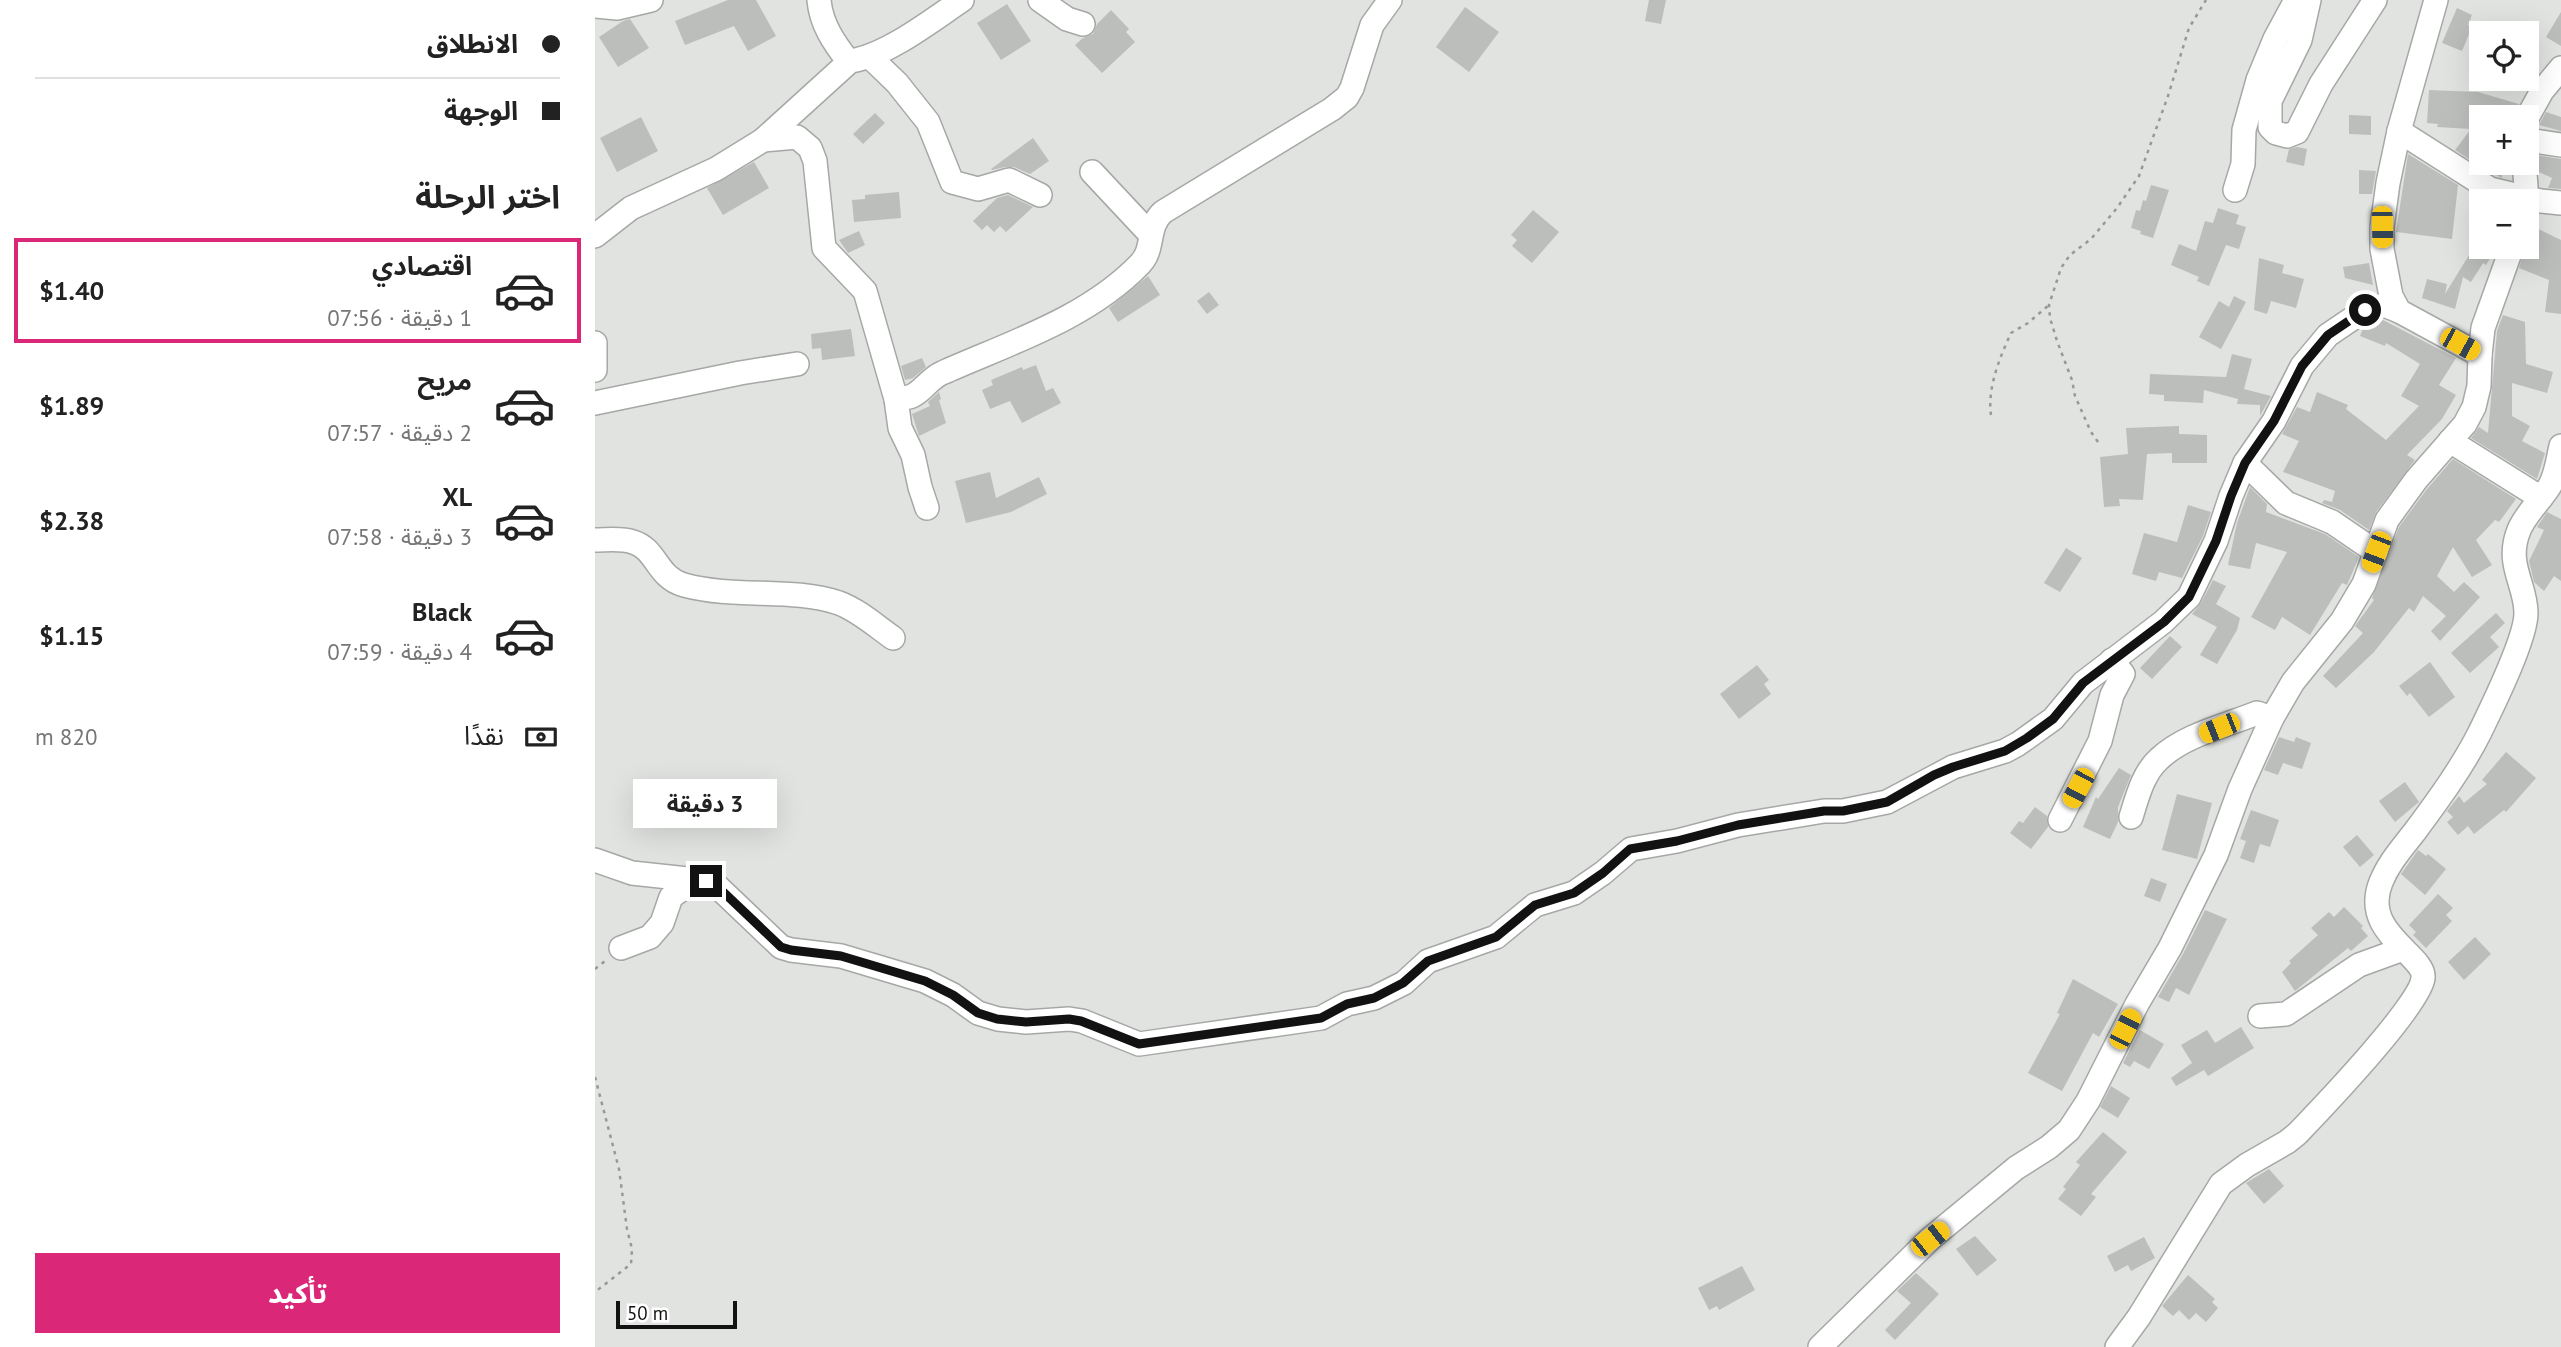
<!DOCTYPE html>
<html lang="ar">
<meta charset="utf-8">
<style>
body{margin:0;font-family:"PT Sans","Noto Sans Arabic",sans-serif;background:#f2f2f2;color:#222;direction:rtl;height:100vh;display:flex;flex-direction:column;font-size:26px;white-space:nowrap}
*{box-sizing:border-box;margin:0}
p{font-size:23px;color:#767676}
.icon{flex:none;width:38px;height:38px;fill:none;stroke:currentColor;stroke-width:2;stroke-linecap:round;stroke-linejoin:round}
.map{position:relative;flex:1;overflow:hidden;direction:ltr}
.details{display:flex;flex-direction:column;background:#fff;width:595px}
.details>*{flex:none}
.guide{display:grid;align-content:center;height:154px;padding:0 35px;background:#fff}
.controls{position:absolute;left:1874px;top:21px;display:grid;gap:14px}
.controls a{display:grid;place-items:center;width:70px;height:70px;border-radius:0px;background:#fff;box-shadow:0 7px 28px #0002;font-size:35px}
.scale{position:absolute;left:21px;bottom:18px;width:121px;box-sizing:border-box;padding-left:7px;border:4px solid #111211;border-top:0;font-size:19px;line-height:24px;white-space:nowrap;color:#111211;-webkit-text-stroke:5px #fff;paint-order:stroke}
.end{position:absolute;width:32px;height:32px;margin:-16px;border:9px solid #111211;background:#fff;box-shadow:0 0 0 4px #fff}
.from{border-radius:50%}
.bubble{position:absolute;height:49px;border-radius:0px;background:#fff;box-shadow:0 7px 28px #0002;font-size:23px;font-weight:700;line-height:49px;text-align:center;direction:rtl}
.car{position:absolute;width:21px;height:42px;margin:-21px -10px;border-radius:9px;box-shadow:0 0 5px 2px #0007;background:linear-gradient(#f5c518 24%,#345 0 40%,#f5c518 0 76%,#345 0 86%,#f5c518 0)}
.guide b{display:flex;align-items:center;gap:24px;height:66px;font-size:26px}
.guide b+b{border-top:2px solid #e0e0e0}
.guide i{width:18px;height:18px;background:#222}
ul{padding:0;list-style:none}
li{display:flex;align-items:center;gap:21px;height:105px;margin:0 14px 10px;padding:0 21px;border:4px solid transparent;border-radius:0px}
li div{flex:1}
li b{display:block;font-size:26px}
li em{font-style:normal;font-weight:700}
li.selected{border-color:#db2777}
li>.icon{width:63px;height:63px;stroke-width:1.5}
h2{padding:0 35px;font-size:32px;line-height:84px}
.pay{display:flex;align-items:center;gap:18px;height:77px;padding:0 35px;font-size:26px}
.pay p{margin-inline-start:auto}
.action{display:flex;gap:14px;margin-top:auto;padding:14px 35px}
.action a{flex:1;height:80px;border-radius:0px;background:#db2777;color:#fff;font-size:28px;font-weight:700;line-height:80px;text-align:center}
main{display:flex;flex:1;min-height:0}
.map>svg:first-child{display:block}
.building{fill:#bcbebb}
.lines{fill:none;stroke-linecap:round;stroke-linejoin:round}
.minor-casing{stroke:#a5a8a5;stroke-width:26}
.path{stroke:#979997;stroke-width:2.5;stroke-dasharray:3.5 5;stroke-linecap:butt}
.minor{stroke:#fff;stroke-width:23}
.route{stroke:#111211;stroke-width:9}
</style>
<main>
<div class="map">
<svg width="1966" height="1347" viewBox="0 0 1966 1347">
<rect width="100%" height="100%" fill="#e1e3e1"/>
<!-- building -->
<g class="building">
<path d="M133,0H161L181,36L153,51L139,26L90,45L80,21Z"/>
<path d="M1054,0H1071L1066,24L1050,21Z"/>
<path d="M412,4L436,41L406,60L382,23Z"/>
<path d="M870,7L904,32L874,72L841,47Z"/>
<path d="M1862,8L1877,15L1873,25L1877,27L1867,51L1847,43Z"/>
<path d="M516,10L534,29L531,32L540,42L507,73L480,45L488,38L498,34L502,24Z"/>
<path d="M1966,12V46L1951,37Z"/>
<path d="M35,19L54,48L23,67L4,37L28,21Z"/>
<path d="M1834,90L1883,92L1924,104L1918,117H1886V162L1880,163L1860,150L1876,129L1842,127L1843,124L1832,123Z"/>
<path d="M1951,112L1966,117V131L1944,125Z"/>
<path d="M280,113L290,123L268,144L258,134Z"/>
<path d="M1754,115L1776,116V135L1754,134Z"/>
<path d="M46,117L63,151L22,172L5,138Z"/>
<path d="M438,138L454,161L435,174L419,167H410L397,170L396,169Z"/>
<path d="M1702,147L1712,149L1709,166L1691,162L1694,149Z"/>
<path d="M1813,154L1863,185L1857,239L1801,232Z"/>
<path d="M1941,155L1966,159V189L1953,188L1957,178L1944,172Z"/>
<path d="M159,162L174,188L128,215L112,188Z"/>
<path d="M1891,163H1906L1907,178L1892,170Z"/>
<path d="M1764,170L1781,171L1777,194H1764Z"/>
<path d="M1556,185L1574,190L1558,238L1545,234L1546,231L1536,228L1541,210L1545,211L1548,200L1551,201Z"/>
<path d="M304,192L306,218L259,222L257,200L270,199V195Z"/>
<path d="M413,195L438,207L411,232L405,226L399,232L392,225L387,230L378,221L402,198Z"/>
<path d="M1623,208L1644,215L1641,224L1651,227L1644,249L1631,245L1614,286L1602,281L1604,277L1576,265L1584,244L1601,251L1610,221L1618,223Z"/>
<path d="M938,210L964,232L937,263L917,246L922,240L916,235Z"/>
<path d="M1937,226L1966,240V314L1950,312L1954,280L1924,268Z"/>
<path d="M264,231L270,245L253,253L244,240Z"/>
<path d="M1879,247H1902L1891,265L1888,263L1876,282L1868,277L1860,309L1827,298L1832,279L1852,284L1850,294Z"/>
<path d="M1664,258L1689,265L1687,273L1709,279L1701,308L1676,301L1672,314L1659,310Z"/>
<path d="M1774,263L1778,285L1750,278L1748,267Z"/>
<path d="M553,276L565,295L523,322L514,308Z"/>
<path d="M614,292L624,305L612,314L602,301Z"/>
<path d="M1639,296L1651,302L1626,349L1604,337L1624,301L1634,307Z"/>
<path d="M1908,315L1930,322L1931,364L1958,372L1952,393L1917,383V416L1935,426L1927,441L1950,453L1942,479L1876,438L1884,427L1893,433L1902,331Z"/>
<path d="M1788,320L1861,358L1844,385L1861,395L1847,419L1812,455L1820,460L1781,512L1774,530L1745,510L1727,503L1729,500L1737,502L1740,491L1688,472L1704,441L1687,434L1702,407L1715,412L1722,392L1753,405L1751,409L1791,440L1824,406L1806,396L1825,364L1791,343L1790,346L1765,336L1768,328Z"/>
<path d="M256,329L260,356L227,360L226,348L217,349L216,334Z"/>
<path d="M1637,354L1657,359L1649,389L1676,396L1665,416V405L1642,404L1643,399L1609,390L1608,403L1569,401V395L1554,394L1555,374L1631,377Z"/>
<path d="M327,358L331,367L318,378L310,380L306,366Z"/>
<path d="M441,365L451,391L458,388L466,403L427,423L415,401L395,409L387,390L398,385L396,380L427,367L428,370Z"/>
<path d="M344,392L346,399L344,400L351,423L324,436L317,414L335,406L333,402Z"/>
<path d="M1584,426V434L1612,435V463H1577V453L1552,454L1548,500L1524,499L1525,506L1509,507L1505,457L1533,454L1531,428Z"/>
<path d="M1858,459L1921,499L1904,522L1900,520L1881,540L1897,565L1877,577L1858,547L1842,576L1859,592L1869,582L1885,597L1845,641L1836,631L1851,616L1828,596L1819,612L1814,608L1779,652L1741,688L1728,676L1768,633L1760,626L1779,600L1777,598L1804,527L1832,489Z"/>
<path d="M395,472L401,498L444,477L452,494L416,512L371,523L360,481Z"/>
<path d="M1655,487L1672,504L1671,512L1730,534L1764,557L1752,585L1747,583L1715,635L1687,617L1680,630L1656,617L1692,552L1661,543L1655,569L1633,565L1642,523Z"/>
<path d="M1593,505L1616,512L1608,536L1587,578L1564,572L1561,581L1537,574L1549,533L1582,542Z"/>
<path d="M1952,512L1966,519V581L1959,576L1949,591L1939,582L1934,561L1949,530L1942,527Z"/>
<path d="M1471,548L1487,558L1465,592L1449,583Z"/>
<path d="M1618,580L1631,586L1621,604L1645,618L1642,630L1622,664L1605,655L1622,627L1597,614L1606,603Z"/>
<path d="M1901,613L1910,623L1895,637L1904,647L1875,673L1856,653Z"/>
<path d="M1575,636L1587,647L1557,679L1545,668Z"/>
<path d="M1835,662L1860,697L1834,717L1815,693L1812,696L1804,686Z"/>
<path d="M1162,665L1174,680L1169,684L1176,694L1144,719L1125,694Z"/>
<path d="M1684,737L1699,742L1701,737L1716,743L1707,769L1688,763L1683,775L1669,770Z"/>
<path d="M1911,752L1941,778L1911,812L1909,810L1879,834L1873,826L1863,835L1852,822L1858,817L1852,811L1864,796L1869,803L1892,784L1887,780Z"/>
<path d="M1524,768L1536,775L1523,807V822L1515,839L1488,827L1501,797L1503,799Z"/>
<path d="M1810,782L1824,802L1800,822L1784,801Z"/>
<path d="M1582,794L1617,803L1602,859L1567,850Z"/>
<path d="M1440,807L1452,816L1453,827L1436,849L1415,833L1424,821L1428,823Z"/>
<path d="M1656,810L1684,820L1675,847L1665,844L1659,863L1645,858L1651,841L1645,839Z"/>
<path d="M1762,835L1779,855L1765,867L1748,847Z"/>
<path d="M1823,850L1831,856L1833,854L1851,869L1830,895L1806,874Z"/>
<path d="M1556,878L1572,884L1565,902L1549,896Z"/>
<path d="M1843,894L1858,908L1851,915L1857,921L1831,948L1818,935L1821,932L1814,925Z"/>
<path d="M1749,907L1768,926L1766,928L1773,936L1756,951L1753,948L1700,991L1687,972L1696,963L1694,961L1723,935L1716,928L1734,912L1739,917Z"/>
<path d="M1610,910L1632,919L1594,995L1581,988L1574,1002L1563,997L1588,954Z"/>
<path d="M1880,937L1896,954L1869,980L1853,962Z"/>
<path d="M1478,979L1523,1004L1504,1037L1498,1033L1467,1091L1433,1073L1465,1014L1462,1013Z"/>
<path d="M1646,1027L1659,1048L1613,1076L1609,1070L1581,1086L1576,1078L1597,1063L1586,1045L1612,1030L1620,1043Z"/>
<path d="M1545,1030L1569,1044L1554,1069L1539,1061L1535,1067L1528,1063Z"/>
<path d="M1516,1086L1535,1098L1523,1118L1505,1107Z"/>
<path d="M1508,1132L1532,1152L1496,1194L1501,1197L1486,1216L1463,1199L1471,1189L1468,1187L1485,1165L1481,1162Z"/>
<path d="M1674,1169L1689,1186L1669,1204L1651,1183Z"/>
<path d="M1380,1236L1402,1260L1382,1276L1361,1249Z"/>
<path d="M1549,1237L1560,1258L1536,1271L1533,1265L1520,1272L1512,1256Z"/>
<path d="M1147,1266L1160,1290L1124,1310L1122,1306L1114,1310L1103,1288Z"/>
<path d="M1321,1273L1344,1294L1300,1340L1290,1330L1316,1303L1302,1291Z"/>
<path d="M1593,1275L1620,1299L1617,1302L1623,1308L1611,1322L1601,1313L1594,1320L1584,1310L1578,1316L1567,1306Z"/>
</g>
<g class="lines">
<defs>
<g id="minor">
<path d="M445,0L472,19L488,24"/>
<path d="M1714,0L1705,40L1675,101V127L1681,133L1692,136L1702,132L1726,84L1780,0"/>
<path d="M0,6L22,8L56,0"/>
<path d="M275,57L302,83L333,122L357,182L383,189L414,180L445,195"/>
<path d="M261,60C296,52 336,21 367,0"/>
<path d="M1932,118L1947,91L1966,68"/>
<path d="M1804,131L1895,189L1946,201L1966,203"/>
<path d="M168,140L202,137L215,148L220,161L229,248L270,291L301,399"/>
<path d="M1932,140L1966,145"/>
<path d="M497,172L555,234"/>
<path d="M1640,190L1648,164L1649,130L1663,80L1680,39L1701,0"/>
<path d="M1928,201L1931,186L1929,163"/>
<path d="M0,236L36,208L121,169L168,140L254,62C239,43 226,24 224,0"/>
<path d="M0,343V370"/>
<path d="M1885,355L1888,328L1917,247"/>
<path d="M0,403L145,373L202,364"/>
<path d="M1855,441L1946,498"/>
<path d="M332,508L325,487L318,455L305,428L301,399C306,398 312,398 317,396C328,391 335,378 347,373C414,343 492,319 545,264C560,249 551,227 568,212L737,109L752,97L757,88L777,25L795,0"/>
<path d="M0,540C12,540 27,538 38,542C62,549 61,577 89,585C140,599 197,587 244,603C263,610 281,626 298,638"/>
<path d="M1781,552L1737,522L1691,503L1650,463L1679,421L1707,366L1733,335L1770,310L1789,305L1804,311"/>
<path d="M1536,817C1542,798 1548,773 1564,759C1589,735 1630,726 1662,713L1677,718"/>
<path d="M1465,820L1505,741L1517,695L1528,674L1517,660"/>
<path d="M0,860L37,873L111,881L123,887L186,947L196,950L246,956L330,981L358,995L383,1013L403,1019L431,1022L474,1019L487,1021L544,1044L726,1018L752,1004L779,998L809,983L833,961L901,937L940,905L979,893L1008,873L1036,849L1082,841L1143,825L1229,811H1248L1292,802L1358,767L1410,751L1423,744L1458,719L1488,683L1568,622L1594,597L1621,541L1636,496L1650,463"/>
<path d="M26,948L55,937L67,923L76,897L101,879"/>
<path d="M1665,1016L1691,1014L1764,965L1808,949"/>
<path d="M1225,1347L1335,1239L1421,1168L1454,1147L1474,1130L1493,1101L1542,1004L1575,948L1621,855L1645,789L1677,718L1698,682L1747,621L1769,584L1792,520L1821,480L1870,424L1879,407L1884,386L1885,355L1804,311L1796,296L1787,249V227L1793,183L1804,131L1841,0"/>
<path d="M1522,1347L1544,1317L1626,1184L1652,1165L1692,1142L1702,1134C1725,1110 1826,1005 1828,978C1831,955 1765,933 1786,882C1794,862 1808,847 1821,830C1844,799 1868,766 1885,732C1897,707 1931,639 1931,613C1931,584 1910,564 1924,530C1930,515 1945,501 1954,487C1961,476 1963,459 1966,446"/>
</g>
</defs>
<!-- minor casing -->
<use href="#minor" class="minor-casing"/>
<!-- path -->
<g class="path">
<path d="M1396,415C1392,388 1405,357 1416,333L1433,323L1454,305"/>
<path d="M1503,442L1496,432L1480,396L1477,380L1462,341L1455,318L1454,305L1466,268L1475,255L1496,239L1522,208L1544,176L1573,96L1594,28L1611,0"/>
<path d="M0,969L10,961"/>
<path d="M0,1077L24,1169L32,1229L37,1249L36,1264L0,1292"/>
</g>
<!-- minor -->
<use href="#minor" class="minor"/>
</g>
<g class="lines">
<!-- route -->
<path class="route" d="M111,881L123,887L186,947L196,950L246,956L330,981L358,995L383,1013L402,1019L431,1022L474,1019L486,1021L544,1044L726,1018L752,1004L779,998L808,983L833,961L901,937L940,905L979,893L1008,873L1035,849L1082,841L1143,825L1229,811H1248L1292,802L1339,775L1358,767L1410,751L1432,738L1458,719L1488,683L1569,622L1594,597L1621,541L1636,496L1650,463L1679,421L1707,366L1733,335L1770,310"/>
</g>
</svg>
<div class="controls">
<a><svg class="icon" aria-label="locate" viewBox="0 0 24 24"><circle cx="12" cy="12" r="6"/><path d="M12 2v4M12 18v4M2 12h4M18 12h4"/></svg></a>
<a>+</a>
<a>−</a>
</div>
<div class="scale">50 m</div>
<i class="end from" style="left:1770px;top:310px"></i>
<i class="end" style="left:111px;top:881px"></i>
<div class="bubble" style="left:38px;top:779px;width:144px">3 دقيقة</div>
<i class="car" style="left:1787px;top:227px;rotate:179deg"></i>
<i class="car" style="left:1865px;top:344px;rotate:119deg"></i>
<i class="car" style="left:1781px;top:552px;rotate:201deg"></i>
<i class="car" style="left:1624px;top:728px;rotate:248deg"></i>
<i class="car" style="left:1483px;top:788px;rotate:208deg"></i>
<i class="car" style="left:1530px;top:1029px;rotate:27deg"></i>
<i class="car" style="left:1335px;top:1239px;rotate:52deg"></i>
</div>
<section class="details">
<div class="guide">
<b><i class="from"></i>الانطلاق</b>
<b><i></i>الوجهة</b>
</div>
<h2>اختر الرحلة</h2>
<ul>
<li class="selected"><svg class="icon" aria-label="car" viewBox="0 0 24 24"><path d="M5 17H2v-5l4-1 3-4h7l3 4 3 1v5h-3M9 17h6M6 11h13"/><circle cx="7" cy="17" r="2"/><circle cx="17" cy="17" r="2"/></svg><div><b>اقتصادي</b><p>1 دقيقة · 07:56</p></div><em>$1.40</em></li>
<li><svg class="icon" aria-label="car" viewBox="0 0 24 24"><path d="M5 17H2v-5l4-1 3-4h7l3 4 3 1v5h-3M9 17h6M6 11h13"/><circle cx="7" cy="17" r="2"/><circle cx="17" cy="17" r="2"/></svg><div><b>مريح</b><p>2 دقيقة · 07:57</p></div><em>$1.89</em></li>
<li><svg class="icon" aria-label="car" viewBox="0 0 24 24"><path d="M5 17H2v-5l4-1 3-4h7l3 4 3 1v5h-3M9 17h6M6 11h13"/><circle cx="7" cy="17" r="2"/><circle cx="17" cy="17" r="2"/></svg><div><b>XL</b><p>3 دقيقة · 07:58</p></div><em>$2.38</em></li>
<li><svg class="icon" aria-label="car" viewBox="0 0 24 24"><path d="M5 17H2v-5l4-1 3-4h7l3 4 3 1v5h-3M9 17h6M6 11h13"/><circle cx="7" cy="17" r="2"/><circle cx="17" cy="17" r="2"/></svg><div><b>Black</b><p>4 دقيقة · 07:59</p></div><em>$1.15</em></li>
</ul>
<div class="pay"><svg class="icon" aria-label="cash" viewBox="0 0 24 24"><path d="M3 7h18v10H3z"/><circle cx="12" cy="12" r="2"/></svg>نقدًا<p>820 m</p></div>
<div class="action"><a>تأكيد</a></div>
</section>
</main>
